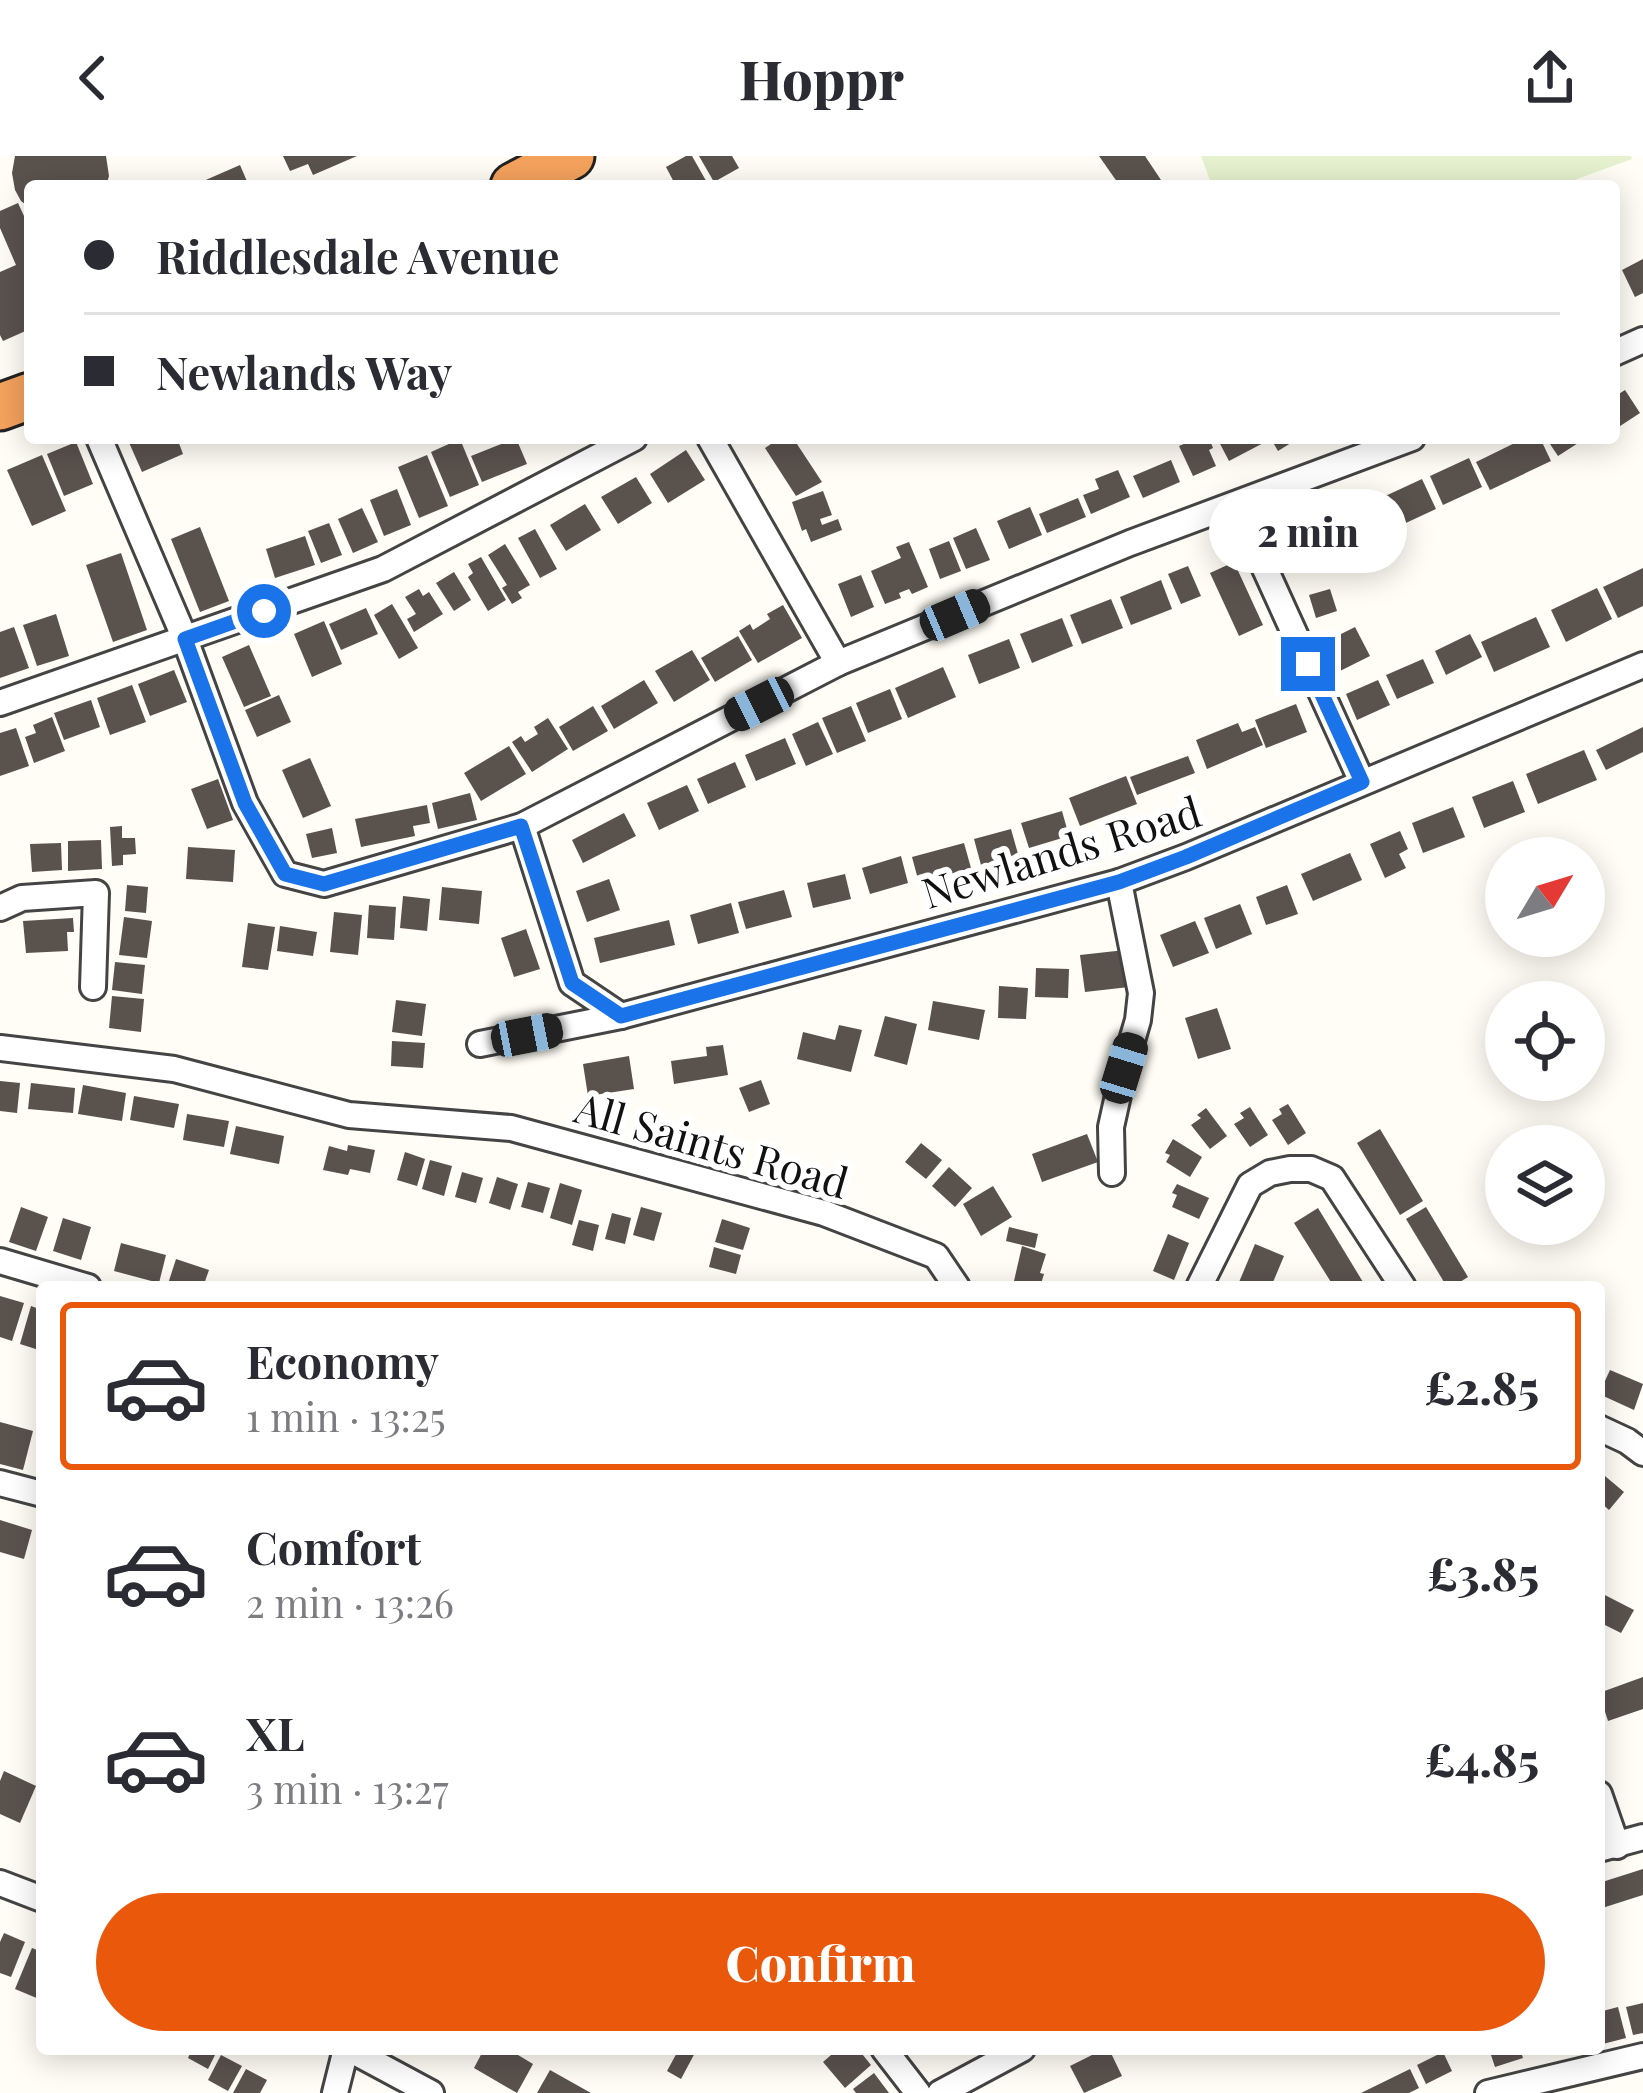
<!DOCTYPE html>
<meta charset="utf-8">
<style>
body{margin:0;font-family:"Playfair Display",serif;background:#f7f7f7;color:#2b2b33;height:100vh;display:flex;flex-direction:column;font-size:45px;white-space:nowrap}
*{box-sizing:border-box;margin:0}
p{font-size:39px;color:#7c7c81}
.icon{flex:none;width:66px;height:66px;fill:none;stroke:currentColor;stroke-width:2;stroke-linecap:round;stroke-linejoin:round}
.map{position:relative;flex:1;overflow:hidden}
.side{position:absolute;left:36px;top:1125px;width:1569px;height:774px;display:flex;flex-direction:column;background:#fff;border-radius:12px;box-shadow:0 6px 30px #0003}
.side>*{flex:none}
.top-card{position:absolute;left:24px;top:24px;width:1596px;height:264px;border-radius:12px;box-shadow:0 6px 30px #0003;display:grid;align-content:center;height:264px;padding:0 60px;background:#fff}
.needle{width:78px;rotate:52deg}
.tools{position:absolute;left:1485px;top:681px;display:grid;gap:24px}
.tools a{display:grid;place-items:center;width:120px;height:120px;border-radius:50%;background:#fff;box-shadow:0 6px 30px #0003;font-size:60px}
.end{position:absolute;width:54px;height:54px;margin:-27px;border:15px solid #1a73e8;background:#fff;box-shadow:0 0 0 6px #fff}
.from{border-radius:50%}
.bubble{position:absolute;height:84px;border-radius:42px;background:#fff;box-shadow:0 6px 30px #0003;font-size:39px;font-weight:800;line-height:84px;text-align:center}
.car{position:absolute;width:36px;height:72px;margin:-36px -18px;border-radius:15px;box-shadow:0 0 9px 3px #0007;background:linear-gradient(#222 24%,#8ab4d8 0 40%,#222 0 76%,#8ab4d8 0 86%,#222 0)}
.top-card b{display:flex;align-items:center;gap:42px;height:114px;font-size:45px}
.top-card b+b{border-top:3px solid #e1e1e2}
.top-card i{width:30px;height:30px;background:#2b2b33}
ul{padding:21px 0 0;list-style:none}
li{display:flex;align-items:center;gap:36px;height:168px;margin:0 24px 18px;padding:0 36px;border:6px solid transparent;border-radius:12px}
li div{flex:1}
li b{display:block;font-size:45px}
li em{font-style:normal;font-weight:800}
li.on{border-color:#ea580c}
li>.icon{width:108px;height:108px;stroke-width:1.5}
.button{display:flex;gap:24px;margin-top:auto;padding:24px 60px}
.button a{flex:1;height:138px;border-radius:72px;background:#ea580c;color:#fff;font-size:48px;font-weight:800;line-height:138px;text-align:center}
header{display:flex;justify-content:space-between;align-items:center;height:156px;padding:0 60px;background:#fff;font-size:54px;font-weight:800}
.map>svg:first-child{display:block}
.pitch{fill:#e6f2cf}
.building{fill:#5a524d}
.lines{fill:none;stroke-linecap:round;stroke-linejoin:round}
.street-casing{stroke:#444;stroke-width:30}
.highway-casing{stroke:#222;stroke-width:51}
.street{stroke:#fff;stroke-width:24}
.highway{stroke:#f5a25d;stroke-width:45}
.route{stroke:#1a73e8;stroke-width:15}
.labels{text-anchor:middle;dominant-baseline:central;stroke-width:12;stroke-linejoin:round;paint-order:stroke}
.street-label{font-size:42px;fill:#111;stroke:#fff}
</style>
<header><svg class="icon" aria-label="back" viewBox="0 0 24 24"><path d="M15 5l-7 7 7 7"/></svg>Hoppr<svg class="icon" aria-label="share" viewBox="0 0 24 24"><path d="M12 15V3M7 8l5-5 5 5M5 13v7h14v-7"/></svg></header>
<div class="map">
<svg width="1643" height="1937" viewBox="0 0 1643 1937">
<rect width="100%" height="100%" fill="#fffdf5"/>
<!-- pitch -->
<path class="pitch" d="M1201,0H1631L1632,3L1558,30H1212Z"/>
<!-- building -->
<g class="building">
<path d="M15,0H106L109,20L106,30H30V52L21,45L15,34L12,17Z"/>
<path d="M283,0H357L313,19L308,8L290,15Z"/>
<path d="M686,0H692L709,30H676L666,11Z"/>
<path d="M699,0H732L739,12L714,26Z"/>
<path d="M1099,0H1145L1165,30H1120Z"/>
<path d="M240,9L249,30H192Z"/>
<path d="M18,47L30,73V173L3,185L0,179V116L16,109L0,72V55Z"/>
<path d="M1643,103V137L1635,141L1622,114Z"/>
<path d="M1625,234L1640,257L1614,274V241Z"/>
<path d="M127,282H177L183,298L142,316Z"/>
<path d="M516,282L527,308L482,326L471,300Z"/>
<path d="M780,282H793L822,326L796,340L765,292Z"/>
<path d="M1198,282H1209L1213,292L1209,294L1216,310L1193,320L1179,290Z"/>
<path d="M1217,282H1299L1278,295L1271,283L1229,305Z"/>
<path d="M1525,282H1540L1551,305L1490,334L1476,306Z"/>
<path d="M1546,282H1586L1558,300Z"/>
<path d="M460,283L479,329L450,341L431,296Z"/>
<path d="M76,286L93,328L64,340L47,298Z"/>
<path d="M686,294L705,324L668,347L650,318Z"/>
<path d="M42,299L66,355L32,370L7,314Z"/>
<path d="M427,299L448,350L419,362L398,311Z"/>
<path d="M1469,302L1482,331L1443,349L1430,320Z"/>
<path d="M1171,304L1180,326L1143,342L1133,320Z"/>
<path d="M1118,314L1130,341L1091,358L1083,339L1099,333L1095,323Z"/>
<path d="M636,321L652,347L618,368L601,341Z"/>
<path d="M1422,323L1436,353L1395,372L1381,342Z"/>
<path d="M397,333L411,369L384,380L370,344Z"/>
<path d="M823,335L832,359L820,363L822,369L838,363L842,374L811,386L806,373L802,375L792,346Z"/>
<path d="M1371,338L1384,370L1342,387L1334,368L1357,359L1352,345Z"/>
<path d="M1078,342L1086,361L1047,377L1039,358Z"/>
<path d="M585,348L601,374L566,395L550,369Z"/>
<path d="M1030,351L1042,379L1009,393L997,365Z"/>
<path d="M362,352L378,386L353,397L338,363Z"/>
<path d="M1321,363L1334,390L1288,413L1275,386Z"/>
<path d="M329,367L342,399L321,407L308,375Z"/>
<path d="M200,371L229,445L200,456L171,383Z"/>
<path d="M976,372L990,404L966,413L953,382Z"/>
<path d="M535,373L557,413L540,422L518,382Z"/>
<path d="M305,380L315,409L275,422L266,393Z"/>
<path d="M949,385L961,415L940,423L929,393Z"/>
<path d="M909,386L928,431L912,438L909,433L899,437L901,442L885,448L871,415L901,402L896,391Z"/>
<path d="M505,388L530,429L518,436L522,442L512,448L502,432L507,429L488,399Z"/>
<path d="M121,397L147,474L113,486L86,409Z"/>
<path d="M481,401L506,444L488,455L468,421L473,417L468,408Z"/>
<path d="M1234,406L1263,469L1239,480L1210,417Z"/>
<path d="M1188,410L1201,440L1181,448L1168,418Z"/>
<path d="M1643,412V450L1618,462L1603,431Z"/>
<path d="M454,416L471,444L454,455L436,427Z"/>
<path d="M861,419L874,451L851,461L838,428Z"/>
<path d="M1161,424L1172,453L1131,469L1120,441Z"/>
<path d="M1597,432L1612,463L1566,486L1551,454Z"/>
<path d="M419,433L423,440L429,436L443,458L414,476L407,463L416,458L405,441Z"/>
<path d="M1330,433L1337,455L1316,462L1309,439Z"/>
<path d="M1111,443L1123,472L1082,488L1070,459Z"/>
<path d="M392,448L418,492L399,503L374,459Z"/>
<path d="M783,449L802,482L758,507L739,475L750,468L753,474L770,463L767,458Z"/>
<path d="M366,452L378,478L341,494L329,468Z"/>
<path d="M56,458L69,500L37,510L23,469Z"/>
<path d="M1536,461L1550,491L1494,516L1481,486Z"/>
<path d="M1062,462L1073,490L1032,507L1020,478Z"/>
<path d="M324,465L342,508L312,521L294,478Z"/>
<path d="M14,471L29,512L0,522V476Z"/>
<path d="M1355,471L1370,500L1340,515L1325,486Z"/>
<path d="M1470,478L1482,501L1446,519L1435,495Z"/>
<path d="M738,480L752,504L715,526L701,502Z"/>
<path d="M1009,483L1020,512L979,528L968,499Z"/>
<path d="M249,489L271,540L244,551L222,501Z"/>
<path d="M692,494L710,524L674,546L655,515Z"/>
<path d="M1423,503L1434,527L1397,543L1386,519Z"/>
<path d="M943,511L956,541L908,562L895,532Z"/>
<path d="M174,514L187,546L150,560L138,528Z"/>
<path d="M644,524L658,547L614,573L601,550Z"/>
<path d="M1378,524L1390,549L1357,564L1346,538Z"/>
<path d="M132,529L146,566L110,579L97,542Z"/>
<path d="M890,533L902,563L868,577L856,547Z"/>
<path d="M279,539L291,566L257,581L245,554Z"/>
<path d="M91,544L100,571L64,584L54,557Z"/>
<path d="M1296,548L1307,576L1266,592L1255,564Z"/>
<path d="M593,550L608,575L573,595L559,571Z"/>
<path d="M851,550L866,585L837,597L822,562Z"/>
<path d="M52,561L65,595L34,607L25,581L36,577L33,569Z"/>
<path d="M548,562L568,593L532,616L512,586L521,580L525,586L538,578L534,571Z"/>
<path d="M818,566L833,598L806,610L792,578Z"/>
<path d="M1238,567L1242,576L1255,571L1263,589L1207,613L1196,584Z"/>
<path d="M1643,571V596L1606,614L1596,594Z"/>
<path d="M16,572L29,610L0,620V577Z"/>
<path d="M785,582L796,608L756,625L745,599Z"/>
<path d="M509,590L526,618L481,645L464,617Z"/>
<path d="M1584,594L1597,624L1538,648L1526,618Z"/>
<path d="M1188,600L1195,617L1137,639L1130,621Z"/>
<path d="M310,602L331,650L303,662L282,614Z"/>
<path d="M735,606L746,631L708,648L697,623Z"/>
<path d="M1126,620L1137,648L1080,670L1069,642Z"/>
<path d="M218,623L233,664L207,673L191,633Z"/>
<path d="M1513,625L1525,656L1484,672L1472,641Z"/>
<path d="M687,629L699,655L659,674L647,647Z"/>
<path d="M470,637L477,664L438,673L432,647Z"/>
<path d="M427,649L430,667L413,670L415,680L361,691L355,663Z"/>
<path d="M1453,651L1465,681L1423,697L1412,667Z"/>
<path d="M1062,655L1069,680L1029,692L1021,667Z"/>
<path d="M624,657L636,680L583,707L572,684Z"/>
<path d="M122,670V682H135L136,698L123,699V709L112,710L110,671Z"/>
<path d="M332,672L337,697L312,702L306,678Z"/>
<path d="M1011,673L1018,698L981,709L974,683Z"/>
<path d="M1400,675L1408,693L1399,698L1406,712L1385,722L1370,688Z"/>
<path d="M101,684L102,713L68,715V685Z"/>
<path d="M61,687L62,714L32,716L30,688Z"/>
<path d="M964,687L971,712L919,727L912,701Z"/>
<path d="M188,691L235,694L233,726L186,723Z"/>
<path d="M1350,697L1362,724L1313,745L1301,718Z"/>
<path d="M901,700L908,727L870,738L862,712Z"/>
<path d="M845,718L851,743L813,752L807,727Z"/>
<path d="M609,723L620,754L587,766L576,735Z"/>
<path d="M127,729L148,731L146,757L125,755Z"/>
<path d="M1287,729L1298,758L1266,769L1256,741Z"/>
<path d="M442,731L482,735L479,768L439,764Z"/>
<path d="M784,734L792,761L746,773L738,746Z"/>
<path d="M403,740L430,743L427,775L400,772Z"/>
<path d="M731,747L739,777L698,788L690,759Z"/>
<path d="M1240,748L1252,778L1216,793L1204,762Z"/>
<path d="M369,749L396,751L394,784L367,782Z"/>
<path d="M334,756L362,759L358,799L330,796Z"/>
<path d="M124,761L152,765L147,802L119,799Z"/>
<path d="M73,762L74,776H67L68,795L26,797L23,765Z"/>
<path d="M669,764L675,789L600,807L594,782Z"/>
<path d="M1195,765L1209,797L1173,811L1160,779Z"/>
<path d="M248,767L275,771L268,814L242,811Z"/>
<path d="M280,770L317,776L313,800L277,795Z"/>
<path d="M526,773L540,813L514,821L501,782Z"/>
<path d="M1125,794L1129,831L1085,836L1080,799Z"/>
<path d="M115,806L145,809L142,838L112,834Z"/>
<path d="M1036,812L1069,813L1068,842L1035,841Z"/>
<path d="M999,830L1028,832L1026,863L998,862Z"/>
<path d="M112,840L144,843L141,876L109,872Z"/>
<path d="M396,844L426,848L422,880L392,876Z"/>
<path d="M933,845L985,854L979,884L928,874Z"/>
<path d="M1217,852L1231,893L1198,903L1185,862Z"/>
<path d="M885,860L917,868L907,909L874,900Z"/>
<path d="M839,869L862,874L851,916L797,903L803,876L835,884Z"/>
<path d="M392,885L425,887L423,912L391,910Z"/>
<path d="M723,889L728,919L674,928L671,905L707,900L706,891Z"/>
<path d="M629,900L634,933L588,940L583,908Z"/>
<path d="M761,924L770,948L749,956L739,932Z"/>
<path d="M0,925L20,927L17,957L0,955Z"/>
<path d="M31,927L75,932L73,957L28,953Z"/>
<path d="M83,929L126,937L122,965L78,958Z"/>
<path d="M134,940L179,948L174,972L130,964Z"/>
<path d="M1288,948L1306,977L1288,989L1272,964L1282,958L1279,953Z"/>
<path d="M1250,951L1268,979L1250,991L1234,968L1244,962L1240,957Z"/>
<path d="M1206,952L1227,980L1210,993L1191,969L1201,962L1197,959Z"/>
<path d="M187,958L229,965L224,991L183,984Z"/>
<path d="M236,970L284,980L279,1008L230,998Z"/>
<path d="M1380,973L1423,1045L1400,1059L1357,987Z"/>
<path d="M1087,978L1098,1006L1042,1026L1032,998Z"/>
<path d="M1173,983L1202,1001L1190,1021L1166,1006L1170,999L1165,997Z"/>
<path d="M921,987L942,1004L926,1023L905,1006Z"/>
<path d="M348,989L375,994L370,1017L350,1013L348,1019L323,1014L329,990L347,995Z"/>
<path d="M405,996L425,1003L417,1030L397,1024Z"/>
<path d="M430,1004L452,1010L444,1040L422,1033Z"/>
<path d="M949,1011L972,1032L955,1051L932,1030Z"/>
<path d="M462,1016L483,1022L476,1047L455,1041Z"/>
<path d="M497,1021L518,1028L510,1054L489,1047Z"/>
<path d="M528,1026L550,1032L543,1057L521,1051Z"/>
<path d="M560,1027L582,1034L572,1069L550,1062Z"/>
<path d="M1177,1028L1209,1042L1199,1063L1172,1051L1177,1039L1172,1037Z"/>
<path d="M993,1030L1012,1061L981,1080L963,1048Z"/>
<path d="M21,1051L48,1061L36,1095L9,1086Z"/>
<path d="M641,1051L662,1057L654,1085L633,1079Z"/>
<path d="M1426,1051L1468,1121L1452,1131H1447L1406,1063Z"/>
<path d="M1318,1052L1366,1131H1334L1294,1067Z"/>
<path d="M612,1057L631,1062L625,1088L605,1083Z"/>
<path d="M63,1062L91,1071L81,1104L53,1095Z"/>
<path d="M722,1063L750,1072L743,1094L715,1086Z"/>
<path d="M579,1064L599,1069L593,1095L572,1089Z"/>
<path d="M1009,1071L1038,1078L1035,1092L1006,1085Z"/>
<path d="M1168,1078L1189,1087L1174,1124L1153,1115Z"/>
<path d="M121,1087L166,1099L159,1127L114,1115Z"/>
<path d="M1255,1088L1284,1100L1271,1131H1237Z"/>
<path d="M1022,1090L1046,1098L1040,1117L1044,1118L1040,1131H1016L1018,1126L1014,1125Z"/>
<path d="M714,1091L741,1099L736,1118L709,1111Z"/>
<path d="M176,1103L209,1114L203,1131H167Z"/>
<path d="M0,1140L24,1147L12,1185L0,1181Z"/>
<path d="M31,1150L42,1154V1195L20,1188Z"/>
<path d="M1610,1214L1643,1228L1634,1254L1599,1238Z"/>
<path d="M0,1266L33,1275L23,1314L0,1308Z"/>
<path d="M1599,1315L1624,1336L1609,1354L1599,1345Z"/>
<path d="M0,1364L32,1374L24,1403L0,1396Z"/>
<path d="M1601,1437L1634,1454L1621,1477L1599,1466Z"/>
<path d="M1643,1521V1553L1608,1565L1599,1537Z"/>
<path d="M4,1615L36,1630L20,1667L0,1658V1625Z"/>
<path d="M1643,1713V1739L1599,1753V1727Z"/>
<path d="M4,1777L25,1786L11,1821L0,1817V1786Z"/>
<path d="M32,1792L42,1796V1837L39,1843L15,1833Z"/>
<path d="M1643,1847V1877L1633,1879L1626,1851Z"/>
<path d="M1618,1851L1626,1882L1599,1889V1856Z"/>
<path d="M192,1893H218L208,1913L188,1902Z"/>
<path d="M484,1893H508L533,1908L517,1937L474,1912Z"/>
<path d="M679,1893H697L681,1923L667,1915Z"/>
<path d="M838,1893H858L871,1909L845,1932L823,1906Z"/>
<path d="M1104,1893H1109L1122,1920L1084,1937L1070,1910Z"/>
<path d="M1489,1893H1520L1523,1902L1495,1911Z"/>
<path d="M1443,1896L1452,1915L1426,1928L1417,1909Z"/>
<path d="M221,1899L242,1910L228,1935L208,1924Z"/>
<path d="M246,1913L267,1924L260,1937H233Z"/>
<path d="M1410,1913L1419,1932L1409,1937H1361Z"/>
<path d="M550,1914L591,1937H537Z"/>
<path d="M874,1917L889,1937H856L853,1933Z"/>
</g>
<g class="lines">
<defs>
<g id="street">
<path d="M1614,197L1643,184"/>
<path d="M99,282L185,483L245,647L285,718L324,728L522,670L838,507L1130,387L1412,282"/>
<path d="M710,282L838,507"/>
<path d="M1236,349L1362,626"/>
<path d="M0,547L383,413L634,282"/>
<path d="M522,670L572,827L621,860"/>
<path d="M0,752L22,742L96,737L93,831"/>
<path d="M480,888L621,860L1119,726L1186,701L1643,509"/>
<path d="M0,892L174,913L349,959L511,972L824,1057L936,1100L957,1131"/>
<path d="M1112,1017L1111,971L1124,912L1138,864L1141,837L1119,726"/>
<path d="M0,1105L88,1131"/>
<path d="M1199,1131L1250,1029L1270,1017L1290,1013H1311L1332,1022L1403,1131"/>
<path d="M1599,1272L1627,1285L1643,1297"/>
<path d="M0,1327L42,1338"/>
<path d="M1599,1638L1617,1690"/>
<path d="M1599,1693L1643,1681"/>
<path d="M0,1727L42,1743"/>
<path d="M349,1893L431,1937"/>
<path d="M884,1893L918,1937"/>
<path d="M335,1937L346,1893"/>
<path d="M940,1937L1022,1893"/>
<path d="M1488,1937L1643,1900"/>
</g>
<g id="highway">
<path d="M514,30L571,0"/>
<path d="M0,251L30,240"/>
</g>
</defs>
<!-- street casing -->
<use href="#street" class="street-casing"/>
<!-- highway casing -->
<use href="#highway" class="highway-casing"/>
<!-- street -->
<use href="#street" class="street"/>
<!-- highway -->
<use href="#highway" class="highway"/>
</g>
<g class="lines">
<!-- route -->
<path class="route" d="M264,455L185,483L245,647L285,718L324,728L521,670L572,827L621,860L1119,726L1186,701L1362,626L1308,508"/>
</g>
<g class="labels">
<!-- street labels -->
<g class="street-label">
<text transform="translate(1061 695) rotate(-17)">Newlands Road</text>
<text transform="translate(712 988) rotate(16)">All Saints Road</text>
</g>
</g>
</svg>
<div class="tools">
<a><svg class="needle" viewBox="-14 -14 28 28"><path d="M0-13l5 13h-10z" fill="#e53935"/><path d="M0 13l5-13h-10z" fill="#7c7c81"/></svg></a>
<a><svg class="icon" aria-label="locate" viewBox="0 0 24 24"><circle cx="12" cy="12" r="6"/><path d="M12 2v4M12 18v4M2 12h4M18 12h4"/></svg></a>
<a><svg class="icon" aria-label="layers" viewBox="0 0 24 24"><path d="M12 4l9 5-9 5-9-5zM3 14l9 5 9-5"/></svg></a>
</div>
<i class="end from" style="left:264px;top:455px"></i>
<i class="end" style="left:1308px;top:508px"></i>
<div class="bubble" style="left:1209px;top:333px;width:198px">2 min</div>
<i class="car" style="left:955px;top:459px;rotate:67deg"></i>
<i class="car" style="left:759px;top:548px;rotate:243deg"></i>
<i class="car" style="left:527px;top:879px;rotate:79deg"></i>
<i class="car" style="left:1124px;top:912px;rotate:17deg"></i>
<div class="top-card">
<b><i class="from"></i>Riddlesdale Avenue</b>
<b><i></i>Newlands Way</b>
</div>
<section class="side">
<ul>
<li class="on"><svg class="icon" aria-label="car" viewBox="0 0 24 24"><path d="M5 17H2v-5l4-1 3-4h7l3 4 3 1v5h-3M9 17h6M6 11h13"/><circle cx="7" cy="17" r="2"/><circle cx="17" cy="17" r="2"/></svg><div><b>Economy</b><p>1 min · 13:25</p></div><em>£2.85</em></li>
<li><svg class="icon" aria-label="car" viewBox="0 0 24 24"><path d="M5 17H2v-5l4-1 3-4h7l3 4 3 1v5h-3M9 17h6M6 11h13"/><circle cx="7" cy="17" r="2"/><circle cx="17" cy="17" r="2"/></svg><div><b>Comfort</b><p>2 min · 13:26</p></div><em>£3.85</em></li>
<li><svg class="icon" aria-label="car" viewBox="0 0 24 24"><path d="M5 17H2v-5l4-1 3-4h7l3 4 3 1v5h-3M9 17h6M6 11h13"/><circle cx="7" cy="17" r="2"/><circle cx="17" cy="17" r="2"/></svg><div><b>XL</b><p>3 min · 13:27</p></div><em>£4.85</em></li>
</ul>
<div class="button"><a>Confirm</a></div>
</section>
</div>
